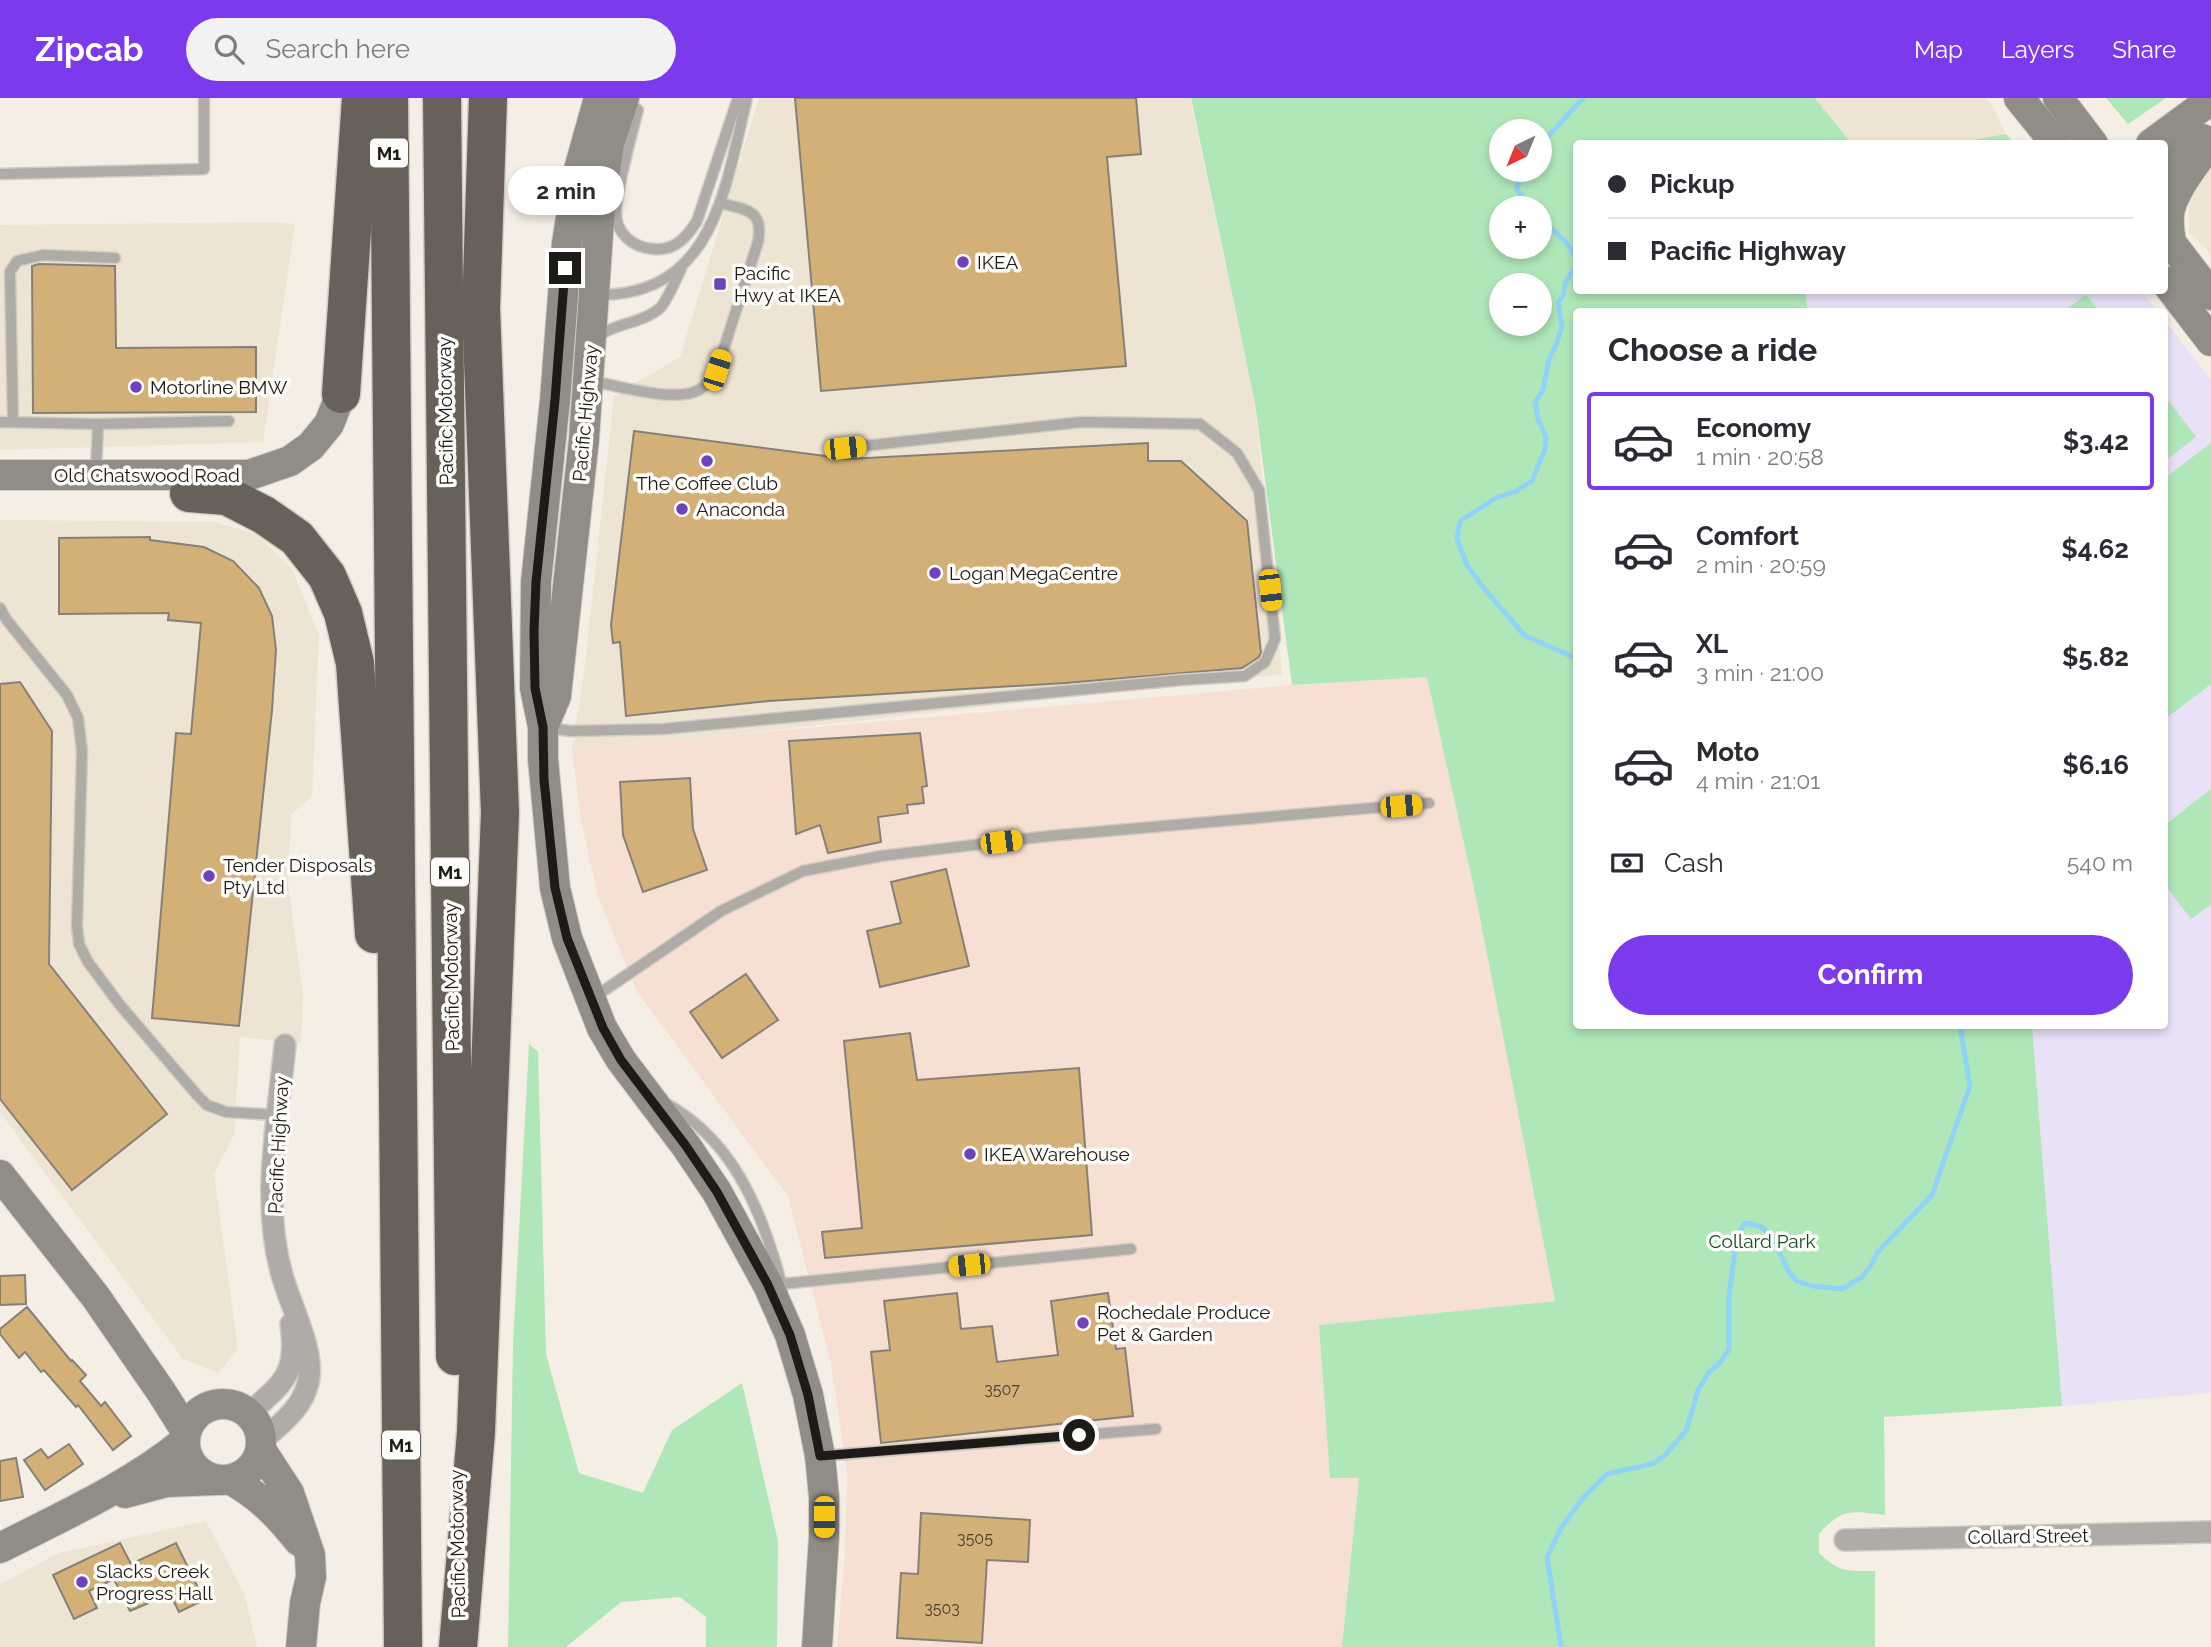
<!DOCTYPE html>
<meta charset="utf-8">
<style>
body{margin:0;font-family:Raleway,sans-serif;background:#f2f2f3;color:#2b2b33;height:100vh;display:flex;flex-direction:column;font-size:26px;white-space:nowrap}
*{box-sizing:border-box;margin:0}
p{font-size:23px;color:#7c7c81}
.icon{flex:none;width:38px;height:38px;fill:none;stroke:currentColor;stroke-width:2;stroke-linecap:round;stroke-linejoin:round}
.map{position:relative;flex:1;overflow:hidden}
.sheet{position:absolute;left:1573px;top:210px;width:595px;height:721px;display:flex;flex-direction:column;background:#fff;border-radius:7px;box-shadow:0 4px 10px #0003}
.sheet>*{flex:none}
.top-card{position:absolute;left:1573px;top:42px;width:595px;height:154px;border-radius:7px;box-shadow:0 4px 10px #0003;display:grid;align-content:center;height:154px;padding:0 35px;background:#fff}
.needle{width:46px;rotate:223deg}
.buttons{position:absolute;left:1489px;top:21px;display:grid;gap:14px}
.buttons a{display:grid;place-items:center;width:63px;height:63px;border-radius:50%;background:#fff;box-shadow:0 4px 10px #0003;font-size:35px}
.end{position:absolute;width:32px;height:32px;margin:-16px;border:9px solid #1d1b18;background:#fff;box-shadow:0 0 0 4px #fff}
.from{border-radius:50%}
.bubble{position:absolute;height:49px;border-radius:24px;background:#fff;box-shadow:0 4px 10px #0003;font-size:23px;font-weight:700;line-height:49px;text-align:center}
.car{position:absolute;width:21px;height:42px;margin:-21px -10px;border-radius:9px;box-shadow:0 0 5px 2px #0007;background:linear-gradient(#f5c518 24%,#345 0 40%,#f5c518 0 76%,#345 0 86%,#f5c518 0)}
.top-card b{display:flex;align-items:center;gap:24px;height:66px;font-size:26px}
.top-card b+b{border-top:2px solid #e1e1e2}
.top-card i{width:18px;height:18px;background:#2b2b33}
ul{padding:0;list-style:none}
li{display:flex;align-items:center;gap:21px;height:98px;margin:0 14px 10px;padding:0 21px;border:4px solid transparent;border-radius:7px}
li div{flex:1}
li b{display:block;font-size:26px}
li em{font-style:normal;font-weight:700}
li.selected{border-color:#7c3aed}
li>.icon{width:63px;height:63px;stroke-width:1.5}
h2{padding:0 35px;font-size:32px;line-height:84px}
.pay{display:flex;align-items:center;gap:18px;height:77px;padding:0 35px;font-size:26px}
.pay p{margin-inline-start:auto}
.primary-button{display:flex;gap:14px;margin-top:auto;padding:14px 35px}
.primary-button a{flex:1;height:80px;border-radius:42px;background:#7c3aed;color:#fff;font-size:28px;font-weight:700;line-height:80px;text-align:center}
header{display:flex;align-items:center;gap:42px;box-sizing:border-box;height:98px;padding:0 35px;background:#7c3aed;color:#fff}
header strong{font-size:33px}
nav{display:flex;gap:38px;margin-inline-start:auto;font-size:24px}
.search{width:490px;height:63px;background:#f2f2f3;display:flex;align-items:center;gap:18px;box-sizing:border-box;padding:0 24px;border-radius:38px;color:#7c7c81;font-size:26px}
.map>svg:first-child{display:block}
.built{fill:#ede4d3}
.industrial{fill:#f6e0d3}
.education{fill:#e9e1f6}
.green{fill:#b0e7b9;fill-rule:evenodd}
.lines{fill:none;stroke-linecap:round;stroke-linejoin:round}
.stream{stroke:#91d3f8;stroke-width:5}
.building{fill:#d2b077;stroke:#868178;stroke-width:2}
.lane-casing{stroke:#d2ccc3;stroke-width:13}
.street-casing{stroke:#d2ccc3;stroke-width:24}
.secondary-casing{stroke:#d2ccc3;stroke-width:32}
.highway-casing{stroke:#d2ccc3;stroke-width:41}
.lane{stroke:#afaca8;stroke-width:10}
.street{stroke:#afaca8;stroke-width:21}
.secondary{stroke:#908c86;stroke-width:30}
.highway{stroke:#676159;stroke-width:38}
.route{stroke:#1d1b18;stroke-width:9}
.poi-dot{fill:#6d42ba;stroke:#fefcf8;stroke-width:2.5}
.labels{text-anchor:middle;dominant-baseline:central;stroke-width:7;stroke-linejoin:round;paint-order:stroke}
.number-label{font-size:16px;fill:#4a4030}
.shield{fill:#fefcf8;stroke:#605e5b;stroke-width:2}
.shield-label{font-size:18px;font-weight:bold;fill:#1d1b18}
.poi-label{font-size:19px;fill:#1d1b18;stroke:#fefcf8;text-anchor:start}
.street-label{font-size:19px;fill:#1d1b18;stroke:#fefcf8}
.park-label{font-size:19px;fill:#134e25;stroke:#fefcf8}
</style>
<header>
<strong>Zipcab</strong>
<div class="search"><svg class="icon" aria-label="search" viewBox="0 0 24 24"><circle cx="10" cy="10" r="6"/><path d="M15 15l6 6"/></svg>Search here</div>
<nav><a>Map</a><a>Layers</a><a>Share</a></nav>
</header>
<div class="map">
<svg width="2211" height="1549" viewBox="0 0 2211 1549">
<rect width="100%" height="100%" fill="#f4eee4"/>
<!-- built -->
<g class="built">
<path d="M759,0H1190L1255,305L1282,576L736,636L572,651L584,576L614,298L680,259Z"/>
<path d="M1815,0H1986L1993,9L2006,36L1956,45H1851Z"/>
<path d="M2211,70V156L2189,134V106Z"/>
<path d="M273,124L295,126L263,344L0,352V127Z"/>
<path d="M0,422L215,424L256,436L292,471L319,537L312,698L291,717L288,785L303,897L301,945L240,939L234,1037L214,1075L238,1252L218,1275L183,1261L0,1014Z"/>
<path d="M206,1423L244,1495L257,1549H0V1486L59,1455Z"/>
</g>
<!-- industrial -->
<path class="industrial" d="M1427,579L1475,795L1555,1203L1319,1227L1330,1379L1359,1380L1342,1549H837L845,1453L847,1375L831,1266L788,1098L637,894L598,798L581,723L572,651L1292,587Z"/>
<!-- education -->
<g class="education">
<path d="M1806,193H2141L2158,213H1807Z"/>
<path d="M2165,223L2211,282V1295L2062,1308L2032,928H2165Z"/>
</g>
<!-- green -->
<g class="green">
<path d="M1191,0H1815L1851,45L1577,46V192L1806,193L1807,213L1577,214V928H2032L2062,1308L1884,1319L1885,1417C1851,1413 1843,1409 1819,1436V1455C1840,1475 1848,1473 1875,1473V1549H1342L1359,1380H1330L1319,1227L1555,1203L1475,795L1427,579L1292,587L1255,305ZM1502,33H1540V72H1502ZM1502,110H1540V149H1502ZM1502,187H1540V226H1502Z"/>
<path d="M2106,0H2166L2128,26Z"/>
<path d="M2006,36L2014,45H1956Z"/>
<path d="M2086,197L2099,213H2064Z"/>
<path d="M2165,298L2196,339L2165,363Z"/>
<path d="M2211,345V586L2165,621V380Z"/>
<path d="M2211,691V806L2191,821L2165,787V727Z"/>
<path d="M529,946L538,954L546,1256L579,1375L643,1395L672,1332L742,1285L778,1443L777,1549H706V1519L680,1499L621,1504L566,1549H508L513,1246Z"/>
</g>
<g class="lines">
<!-- stream -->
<g class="stream">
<path d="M1540,47L1583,0"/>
<path d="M1521,72L1517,92L1532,110"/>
<path d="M1540,120L1566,144L1577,162"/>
<path d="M1577,167L1565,185L1563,198L1558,204L1562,229L1556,247L1549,261L1543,292L1535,304L1538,321L1546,339L1545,351L1532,383L1516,393L1496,400L1460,423L1457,441L1467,467L1482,488L1524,537L1577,561"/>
<path d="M1561,1549L1547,1459L1561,1430L1583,1400L1607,1376L1652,1366L1664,1358L1686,1333L1698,1292L1709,1274L1720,1265L1729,1251V1198L1737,1138L1745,1125L1760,1128L1771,1137L1789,1174L1797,1183L1812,1188L1842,1191L1862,1179L1871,1168L1877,1155L1932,1097L1970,988L1960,928"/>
</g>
</g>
<!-- building -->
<g class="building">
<path d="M795,0H1136L1141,56L1107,59L1126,268L821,293Z"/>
<path d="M39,166L115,168L116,250L256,249V314L33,315L32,168Z"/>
<path d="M634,333L848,361L1148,345V363H1181L1247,423L1261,555L1259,559L1242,570L1065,585L769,603L626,618L620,544L613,545L611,527Z"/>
<path d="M150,439V442L204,449L233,463L259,490L272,518L276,552L272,612L239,928L152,920L176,635L191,636L201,525L168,522L169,515L59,516V440Z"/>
<path d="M20,584L52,633L49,866L167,1016L72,1092L0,1001V586Z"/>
<path d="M920,635L927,688L922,689L924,705L907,707L908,715L878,719L881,744L828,755L820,727L796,736L789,643Z"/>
<path d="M690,680L693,731L707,772L643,794L623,737L620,684Z"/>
<path d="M946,771L969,868L880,889L867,833L901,825L891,784Z"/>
<path d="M746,876L778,922L722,960L690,914Z"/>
<path d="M910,935L917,982L1079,970L1092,1137L825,1160L822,1134L862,1130L844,943Z"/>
<path d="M25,1177L26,1206L0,1207V1178Z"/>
<path d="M957,1195L961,1231L992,1228L997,1264L1058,1257L1051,1203L1108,1195L1116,1251L1125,1250L1133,1318L881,1345L871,1254L890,1252L884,1203Z"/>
<path d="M27,1209L71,1263L72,1262L86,1277L80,1283L101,1308L105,1304L131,1338L113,1352L78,1307L76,1309L44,1272L41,1274L25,1254L19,1260L0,1236V1231Z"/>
<path d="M69,1346L83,1366L45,1392L24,1362L41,1351L48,1360Z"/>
<path d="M16,1360L23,1399L0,1403V1363Z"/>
<path d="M921,1415L1030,1422L1028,1464L987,1462L982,1545L897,1540L901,1475L918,1476Z"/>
<path d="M120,1445L131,1466L176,1445L204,1502L179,1514L170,1496L130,1513L114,1481L89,1493L97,1510L74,1521L53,1477Z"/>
</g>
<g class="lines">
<defs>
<g id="lane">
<path d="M626,2L638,12C631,38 624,64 619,92C618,99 616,106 616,113C615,135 633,150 654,151C675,153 687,139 697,123L738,0"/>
<path d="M0,76L204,71V0"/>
<path d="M597,197C715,198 725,89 747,0"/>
<path d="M595,241C612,225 642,226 660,210C667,203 676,181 681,171"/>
<path d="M591,283C619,288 674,305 699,292C708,287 712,280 717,272L758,144C764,111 746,112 720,105"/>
<path d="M13,323L10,174L17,163L43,157L115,160"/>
<path d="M0,324L98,326L229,323"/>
<path d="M96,374L98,326"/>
<path d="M0,510L6,521L67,597L78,620L82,653L77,828L79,846L88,864L120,907L197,997L207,1007L226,1014L278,1017"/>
<path d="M546,629L570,633L663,631L1181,582L1245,578L1265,564L1275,541L1259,392L1237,355L1200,326L1082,324L845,350"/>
<path d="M593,900L721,813L803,773L881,758L1049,738L1429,705"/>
<path d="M667,1006C719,1035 748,1084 767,1139C773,1156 779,1173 782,1191"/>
<path d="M771,1187L1131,1151"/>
<path d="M821,1358L1156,1331"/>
</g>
<g id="street">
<path d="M249,1315C284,1285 298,1275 291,1226"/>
<path d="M262,1343C280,1326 302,1311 308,1285C316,1255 290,1207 282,1177C261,1103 278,1022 285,947"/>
<path d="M1845,1442L2211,1434"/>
</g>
<g id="secondary">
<path d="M599,0L578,75L567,145L555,302L536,484L535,590L543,629V661L555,790L567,840L602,930L621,962L686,1048L717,1094L768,1187L790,1237L808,1297L820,1358L824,1399V1438L817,1549"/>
<path d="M2019,0L2056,46"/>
<path d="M2058,0L2093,46"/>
<path d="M2151,46L2211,2"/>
<path d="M2165,70L2202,41"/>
<path d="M2165,137L2211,197"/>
<path d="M2171,146C2170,136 2168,126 2169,117C2171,94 2198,62 2211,43"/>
<path d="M2165,183L2211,243"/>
<path d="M0,377H249L290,363L311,348L329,326L341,296"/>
<path d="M543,629L556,598L584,341L600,107L609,45L624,0"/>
<path d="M0,1077L95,1198L162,1295L186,1333"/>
<circle cx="223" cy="1344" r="38"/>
<path d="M261,1352L289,1395L310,1457L311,1479L305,1505L301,1549"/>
<path d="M231,1382C259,1397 279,1418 299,1443"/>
<path d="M125,1395L166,1384L218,1382"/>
<path d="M0,1450C63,1418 130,1388 185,1343"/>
</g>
<g id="highway">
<path d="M389,0L403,1549"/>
<path d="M442,0L455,1258"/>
<path d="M341,296L361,0"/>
<path d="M189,395L227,398L264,417L297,440L327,478L343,515L355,565L374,836"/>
<path d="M458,1549L476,1334L500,715L481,210L488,0"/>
</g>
</defs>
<!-- lane casing -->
<use href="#lane" class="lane-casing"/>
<!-- street casing -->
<use href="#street" class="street-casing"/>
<!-- secondary casing -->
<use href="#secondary" class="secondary-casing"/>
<!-- highway casing -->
<use href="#highway" class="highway-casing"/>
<!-- lane -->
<use href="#lane" class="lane"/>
<!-- street -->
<use href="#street" class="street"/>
<!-- secondary -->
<use href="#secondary" class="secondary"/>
<!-- highway -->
<use href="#highway" class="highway"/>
</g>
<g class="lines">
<!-- route -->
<path class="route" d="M565,170L555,302L536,484L534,533L535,590L543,629L544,682L555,790L567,840L603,930L621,962L686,1048L717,1094L768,1187L790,1237L808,1297L820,1358L1079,1337"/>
</g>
<!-- markers -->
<g class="poi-dot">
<circle cx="963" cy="164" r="7"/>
<rect x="713" y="179" width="14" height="14" rx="3.5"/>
<circle cx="136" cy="289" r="7"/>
<circle cx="707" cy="363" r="7"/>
<circle cx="682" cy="411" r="7"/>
<circle cx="935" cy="475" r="7"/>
<circle cx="209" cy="778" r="7"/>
<circle cx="970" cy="1056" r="7"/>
<circle cx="1083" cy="1225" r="7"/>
<circle cx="82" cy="1484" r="7"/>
</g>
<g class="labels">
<!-- number labels -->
<g class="number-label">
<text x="1002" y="1291">3507</text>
<text x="975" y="1440">3505</text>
<text x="942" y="1510">3503</text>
</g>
<!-- shield labels -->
<g class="shield">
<rect x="370" y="40.5" width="38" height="29" rx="5"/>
<rect x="431" y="759.5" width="38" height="29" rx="5"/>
<rect x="382" y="1332.5" width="38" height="29" rx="5"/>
</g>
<g class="shield-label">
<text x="389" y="55">M1</text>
<text x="450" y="774">M1</text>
<text x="401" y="1347">M1</text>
</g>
<!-- poi labels -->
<g class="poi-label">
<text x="977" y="164">IKEA</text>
<text x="734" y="175">Pacific<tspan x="734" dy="22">Hwy at IKEA</tspan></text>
<text x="150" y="289">Motorline BMW</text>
<text x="707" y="385" text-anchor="middle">The Coffee Club</text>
<text x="696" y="411">Anaconda</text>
<text x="949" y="475">Logan MegaCentre</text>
<text x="223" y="767">Tender Disposals<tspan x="223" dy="22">Pty Ltd</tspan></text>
<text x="984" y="1056">IKEA Warehouse</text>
<text x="1097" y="1214">Rochedale Produce<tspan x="1097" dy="22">Pet &amp; Garden</tspan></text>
<text x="96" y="1473">Slacks Creek<tspan x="96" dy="22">Progress Hall</tspan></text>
</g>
<!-- street labels -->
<g class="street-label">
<text transform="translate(445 313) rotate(-91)">Pacific Motorway</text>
<text transform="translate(585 315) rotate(-85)">Pacific Highway</text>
<text x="147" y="377">Old Chatswood Road</text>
<text transform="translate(451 879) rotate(-91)">Pacific Motorway</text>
<text transform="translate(278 1047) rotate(-87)">Pacific Highway</text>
<text transform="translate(2028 1438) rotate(-1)">Collard Street</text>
<text transform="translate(457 1446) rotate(-91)">Pacific Motorway</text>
</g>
<!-- park labels -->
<g class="park-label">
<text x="1762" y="1143">Collard Park</text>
</g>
</g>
</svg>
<div class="buttons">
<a><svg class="needle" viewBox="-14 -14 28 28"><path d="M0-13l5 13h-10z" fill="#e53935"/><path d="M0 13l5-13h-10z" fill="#7c7c81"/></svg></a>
<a>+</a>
<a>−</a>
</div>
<i class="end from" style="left:1079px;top:1337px"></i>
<i class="end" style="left:565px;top:170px"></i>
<div class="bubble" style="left:508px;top:68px;width:116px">2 min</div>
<i class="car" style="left:717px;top:272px;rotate:18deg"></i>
<i class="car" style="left:845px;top:350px;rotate:84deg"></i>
<i class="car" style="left:1270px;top:492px;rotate:174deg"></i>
<i class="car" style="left:1401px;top:708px;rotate:85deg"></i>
<i class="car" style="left:1001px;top:744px;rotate:83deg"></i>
<i class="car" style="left:969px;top:1167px;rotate:264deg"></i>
<i class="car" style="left:824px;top:1419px;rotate:180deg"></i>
<div class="top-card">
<b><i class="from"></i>Pickup</b>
<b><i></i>Pacific Highway</b>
</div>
<section class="sheet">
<h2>Choose a ride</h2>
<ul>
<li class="selected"><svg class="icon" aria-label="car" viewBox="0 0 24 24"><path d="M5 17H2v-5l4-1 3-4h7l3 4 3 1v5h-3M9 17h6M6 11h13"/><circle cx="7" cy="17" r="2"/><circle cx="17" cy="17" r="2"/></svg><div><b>Economy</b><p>1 min · 20:58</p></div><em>$3.42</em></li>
<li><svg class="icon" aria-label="car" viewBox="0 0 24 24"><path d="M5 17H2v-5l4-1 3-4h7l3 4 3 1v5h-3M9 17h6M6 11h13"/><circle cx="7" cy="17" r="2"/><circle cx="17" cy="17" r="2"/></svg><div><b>Comfort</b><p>2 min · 20:59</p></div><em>$4.62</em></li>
<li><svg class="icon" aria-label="car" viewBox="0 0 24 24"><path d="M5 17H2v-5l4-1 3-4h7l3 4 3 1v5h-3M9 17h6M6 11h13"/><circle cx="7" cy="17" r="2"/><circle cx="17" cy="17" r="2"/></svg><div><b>XL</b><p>3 min · 21:00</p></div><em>$5.82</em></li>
<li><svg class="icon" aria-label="car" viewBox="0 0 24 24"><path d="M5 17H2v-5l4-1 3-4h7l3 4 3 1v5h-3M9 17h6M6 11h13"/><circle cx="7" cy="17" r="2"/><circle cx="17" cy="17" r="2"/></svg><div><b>Moto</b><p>4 min · 21:01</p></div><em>$6.16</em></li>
</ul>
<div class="pay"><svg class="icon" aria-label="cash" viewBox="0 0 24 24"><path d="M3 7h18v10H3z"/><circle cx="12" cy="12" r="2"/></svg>Cash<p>540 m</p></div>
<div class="primary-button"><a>Confirm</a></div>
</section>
</div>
